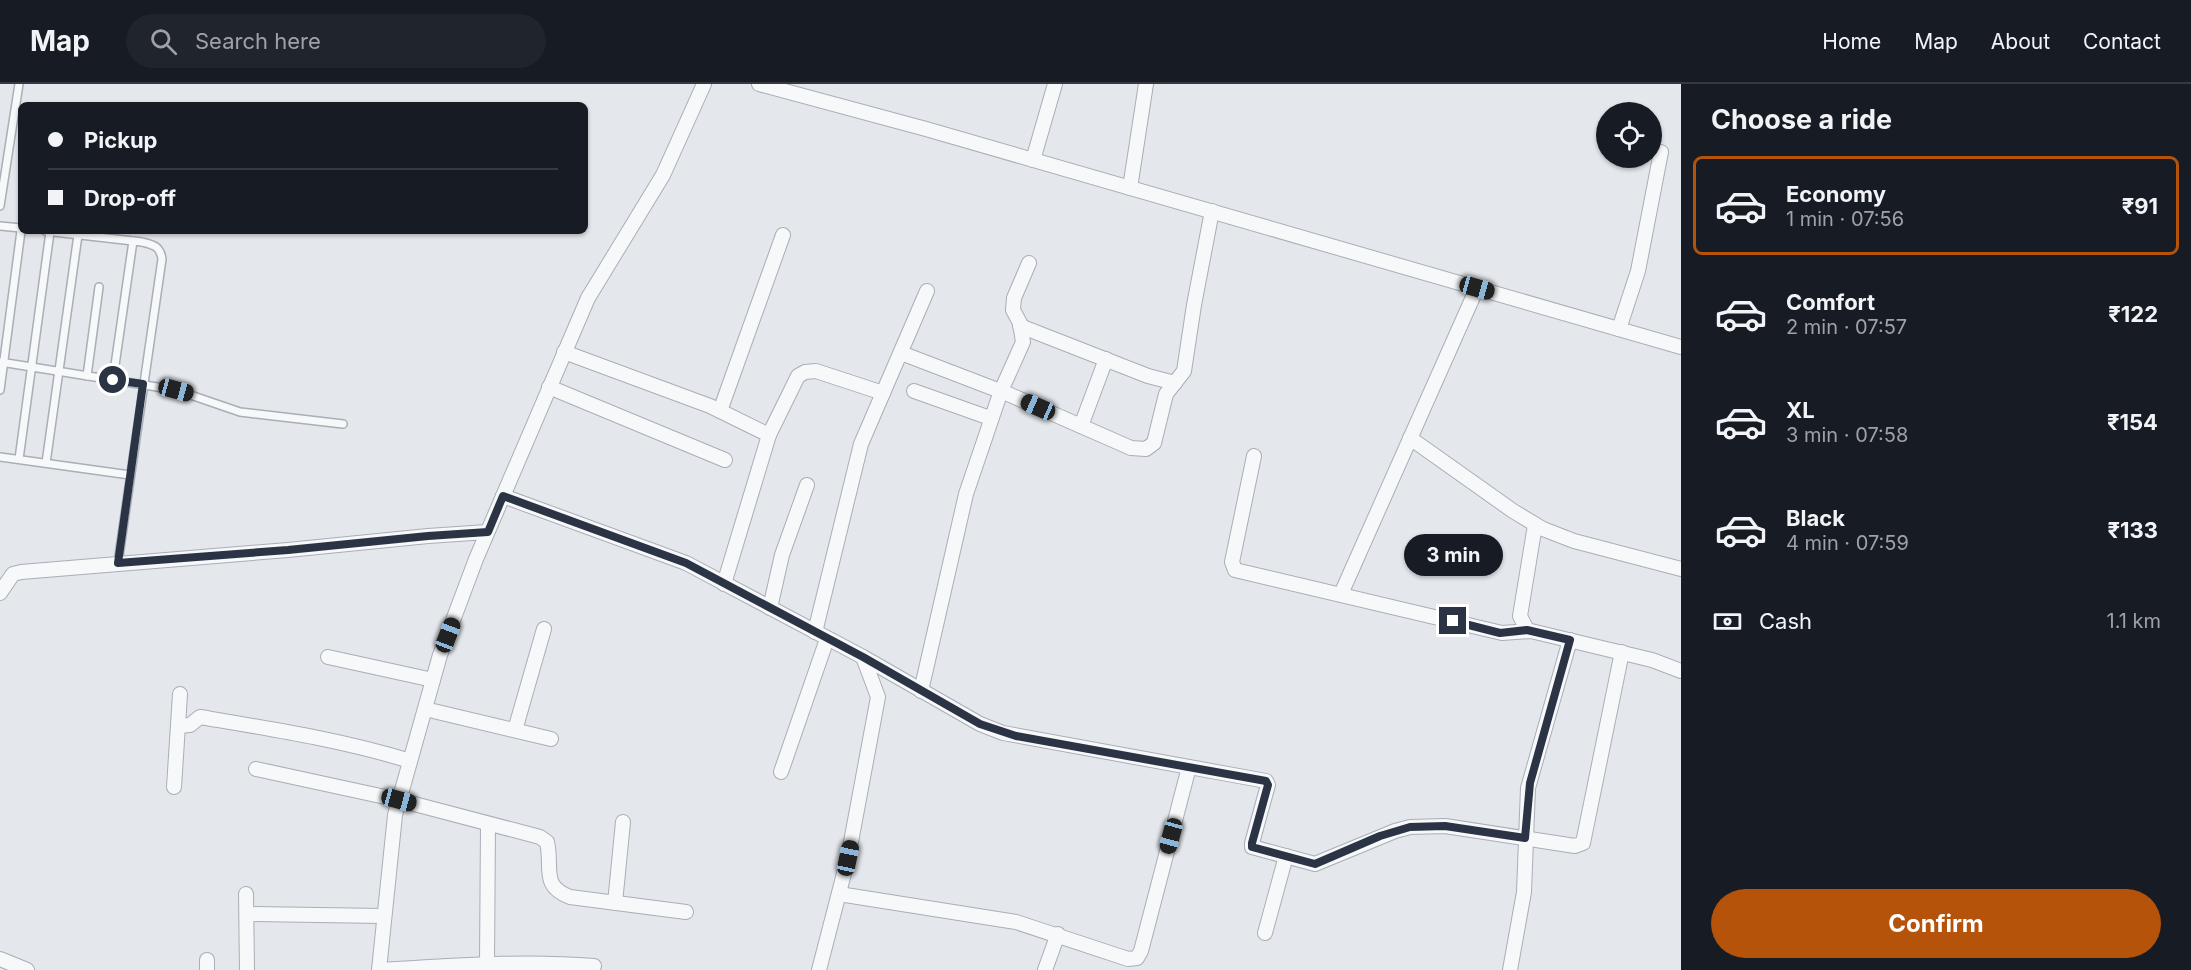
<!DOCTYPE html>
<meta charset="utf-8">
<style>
body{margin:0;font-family:Inter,sans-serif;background:#20242c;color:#f1f3f6;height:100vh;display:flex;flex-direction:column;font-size:22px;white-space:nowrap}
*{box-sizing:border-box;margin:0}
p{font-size:20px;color:#9ea1a6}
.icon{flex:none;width:33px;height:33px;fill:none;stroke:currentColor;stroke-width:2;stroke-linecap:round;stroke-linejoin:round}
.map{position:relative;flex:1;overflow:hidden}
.sheet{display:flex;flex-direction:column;background:#171b24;width:510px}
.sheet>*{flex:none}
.hud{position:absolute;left:18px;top:18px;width:570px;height:132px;border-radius:9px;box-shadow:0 2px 4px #0004;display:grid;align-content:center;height:132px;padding:0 30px;background:#171b24}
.buttons{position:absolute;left:1596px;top:18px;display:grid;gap:12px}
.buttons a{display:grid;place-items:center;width:66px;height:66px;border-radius:50%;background:#171b24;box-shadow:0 2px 4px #0004;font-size:30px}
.end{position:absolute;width:27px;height:27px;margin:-14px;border:8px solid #2b3445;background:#fff;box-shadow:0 0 0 3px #fff}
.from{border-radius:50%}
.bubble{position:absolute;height:42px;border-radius:21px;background:#171b24;box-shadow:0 2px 4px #0004;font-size:20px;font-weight:700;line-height:42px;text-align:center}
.car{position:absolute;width:18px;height:36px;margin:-18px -9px;border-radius:8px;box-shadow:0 0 4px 2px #0007;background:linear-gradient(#222 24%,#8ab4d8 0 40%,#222 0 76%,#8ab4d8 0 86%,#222 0)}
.hud b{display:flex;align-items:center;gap:21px;height:57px;font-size:22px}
.hud b+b{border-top:2px solid #363941}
.hud i{width:15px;height:15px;background:#f1f3f6}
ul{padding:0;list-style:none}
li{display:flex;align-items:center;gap:18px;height:99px;margin:0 12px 9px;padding:0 18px;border:3px solid transparent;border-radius:9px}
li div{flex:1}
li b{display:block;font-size:22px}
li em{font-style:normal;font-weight:700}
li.on{border-color:#b45309}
li>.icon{width:54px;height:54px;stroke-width:1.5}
h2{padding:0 30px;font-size:27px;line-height:72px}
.pay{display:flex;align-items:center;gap:15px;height:66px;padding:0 30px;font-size:22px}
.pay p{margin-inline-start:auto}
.cta{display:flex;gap:12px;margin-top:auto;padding:12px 30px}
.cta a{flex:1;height:69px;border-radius:36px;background:#b45309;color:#fff;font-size:24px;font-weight:700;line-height:69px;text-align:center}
header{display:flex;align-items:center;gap:36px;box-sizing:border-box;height:84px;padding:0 30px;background:#171b24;border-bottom:2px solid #363941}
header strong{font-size:28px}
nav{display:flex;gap:33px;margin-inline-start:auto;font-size:21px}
.search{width:420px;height:54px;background:#20242c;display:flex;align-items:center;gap:15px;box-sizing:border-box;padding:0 21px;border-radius:33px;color:#9ea1a6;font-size:22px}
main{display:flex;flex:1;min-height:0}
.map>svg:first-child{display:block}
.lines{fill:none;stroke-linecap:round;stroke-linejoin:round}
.service-casing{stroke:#a9aeb7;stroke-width:10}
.minor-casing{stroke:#a9aeb7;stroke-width:16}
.service{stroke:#f7f8fa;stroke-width:7}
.minor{stroke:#f7f8fa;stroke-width:14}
.route{stroke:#2b3445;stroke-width:8}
</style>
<header>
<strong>Map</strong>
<div class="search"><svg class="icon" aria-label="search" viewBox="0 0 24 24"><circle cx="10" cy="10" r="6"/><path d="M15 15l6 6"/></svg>Search here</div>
<nav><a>Home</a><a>Map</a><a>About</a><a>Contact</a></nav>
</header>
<main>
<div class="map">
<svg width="1681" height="886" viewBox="0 0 1681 886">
<rect width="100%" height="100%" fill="#e4e7ec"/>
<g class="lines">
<defs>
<g id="service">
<path d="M0,122L19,0"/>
<path d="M0,142L21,144"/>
<path d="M45,147L142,158C154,161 160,162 162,175L118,479"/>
<path d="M0,278L176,306L240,328L343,340"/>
<path d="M87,292L99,203"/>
<path d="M113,295L133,157"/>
<path d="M0,306L21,147"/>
<path d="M0,373L130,391"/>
<path d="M19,375L50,148"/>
<path d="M46,379L78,151"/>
</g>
<g id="minor">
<path d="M759,0L926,45L1681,263"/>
<path d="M1033,76L1055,0"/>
<path d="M1130,104L1146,0"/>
<path d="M1020,242L1148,292L1175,299"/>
<path d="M1619,245L1638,187L1661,68"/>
<path d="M564,268L710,322L769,351"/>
<path d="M901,269L1008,310L1131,364L1146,365L1154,359L1166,310L1184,287L1194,221L1212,127"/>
<path d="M549,303L725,376"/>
<path d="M914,307L990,334"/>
<path d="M720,327L783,151"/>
<path d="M1081,342L1106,275"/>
<path d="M1410,354L1513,427L1543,445L1574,457L1681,485"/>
<path d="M1254,372L1232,478L1235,486L1502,549L1531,547L1652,576L1681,587"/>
<path d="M503,412L686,479L863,573L878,613L848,774L819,886"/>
<path d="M724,500L769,351L798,292L805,288L816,287L883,309"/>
<path d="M0,509L13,490L21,488L288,466L428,452L487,448"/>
<path d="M1341,510L1477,204"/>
<path d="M770,524L782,471L807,401"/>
<path d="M1527,546L1520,532L1535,441"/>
<path d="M815,548L861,360L927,207"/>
<path d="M328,573L433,596"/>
<path d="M863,573L980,640L1003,649L1266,697L1268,701L1252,759V763L1315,780L1395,747L1410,743L1445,742L1575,762L1583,759L1622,568"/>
<path d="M921,607L966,410L1001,307L1023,258L1020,239L1013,226L1014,214L1029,179"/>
<path d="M425,625L551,655"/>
<path d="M178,642L190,641L200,633C271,645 342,656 410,677"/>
<path d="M515,646L544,545"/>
<path d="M256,685L399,716L540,753L547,758C553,783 540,802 570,813L686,828"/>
<path d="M781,688L827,555"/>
<path d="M174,703L180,610"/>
<path d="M246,810L247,886"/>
<path d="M839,810L1016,838L1128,875L1137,874L1141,867L1189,683"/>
<path d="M615,819L623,738"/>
<path d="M247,830L383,832"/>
<path d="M1265,849L1286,772"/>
<path d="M0,875L27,886"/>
<path d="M207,876V886"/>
<path d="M487,880L488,740"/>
<path d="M379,886L395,731L440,571L476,475L588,214L663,91L704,0"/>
<path d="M379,886C451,882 522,876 594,882"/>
<path d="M1045,886L1058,850"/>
<path d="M1510,886L1524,808L1528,704L1570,556"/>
</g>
</defs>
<!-- service casing -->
<use href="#service" class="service-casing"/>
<!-- minor casing -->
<use href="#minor" class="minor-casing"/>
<!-- service -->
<use href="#service" class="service"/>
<!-- minor -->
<use href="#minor" class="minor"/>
</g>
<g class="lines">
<!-- route -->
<path class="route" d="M113,296L143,300L118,479L288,466L428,452L488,448L503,412L686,479L863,573L980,640L1016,652L1266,697L1268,701L1252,759V763L1315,780L1380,752L1410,743L1445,742L1525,754L1530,699L1570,556L1527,546L1500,549L1453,537"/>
</g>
</svg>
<div class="buttons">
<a><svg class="icon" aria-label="locate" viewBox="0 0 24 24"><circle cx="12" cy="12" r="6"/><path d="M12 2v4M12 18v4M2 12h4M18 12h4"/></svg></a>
</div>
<i class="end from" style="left:113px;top:296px"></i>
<i class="end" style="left:1453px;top:537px"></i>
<div class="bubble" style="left:1404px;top:450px;width:99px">3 min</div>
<i class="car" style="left:1477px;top:204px;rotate:106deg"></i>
<i class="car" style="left:176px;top:306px;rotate:105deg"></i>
<i class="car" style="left:1038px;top:323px;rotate:294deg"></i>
<i class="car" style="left:448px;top:551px;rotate:21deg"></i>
<i class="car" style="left:399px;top:716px;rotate:105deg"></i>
<i class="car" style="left:1171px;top:752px;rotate:195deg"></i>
<i class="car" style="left:848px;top:774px;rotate:12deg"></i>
<div class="hud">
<b><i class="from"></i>Pickup</b>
<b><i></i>Drop-off</b>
</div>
</div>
<section class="sheet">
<h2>Choose a ride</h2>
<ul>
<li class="on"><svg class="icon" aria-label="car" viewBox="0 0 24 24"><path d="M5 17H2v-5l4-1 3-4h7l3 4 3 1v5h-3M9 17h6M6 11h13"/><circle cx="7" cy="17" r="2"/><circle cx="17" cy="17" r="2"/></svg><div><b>Economy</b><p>1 min · 07:56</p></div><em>₹91</em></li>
<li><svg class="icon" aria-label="car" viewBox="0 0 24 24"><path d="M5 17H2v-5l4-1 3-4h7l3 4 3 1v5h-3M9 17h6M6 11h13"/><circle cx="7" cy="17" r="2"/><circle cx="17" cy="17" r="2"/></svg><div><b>Comfort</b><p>2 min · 07:57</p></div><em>₹122</em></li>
<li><svg class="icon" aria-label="car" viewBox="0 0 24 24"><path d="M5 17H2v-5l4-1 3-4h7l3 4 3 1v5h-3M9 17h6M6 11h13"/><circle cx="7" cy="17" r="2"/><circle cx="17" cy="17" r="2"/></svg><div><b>XL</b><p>3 min · 07:58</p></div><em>₹154</em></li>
<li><svg class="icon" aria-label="car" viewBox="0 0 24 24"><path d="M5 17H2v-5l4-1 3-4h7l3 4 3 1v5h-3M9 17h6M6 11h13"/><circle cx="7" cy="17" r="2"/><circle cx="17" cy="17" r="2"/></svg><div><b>Black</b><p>4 min · 07:59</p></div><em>₹133</em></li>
</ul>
<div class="pay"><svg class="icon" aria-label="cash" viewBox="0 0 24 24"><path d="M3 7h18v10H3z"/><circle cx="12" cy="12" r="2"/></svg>Cash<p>1.1 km</p></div>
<div class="cta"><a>Confirm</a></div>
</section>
</main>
